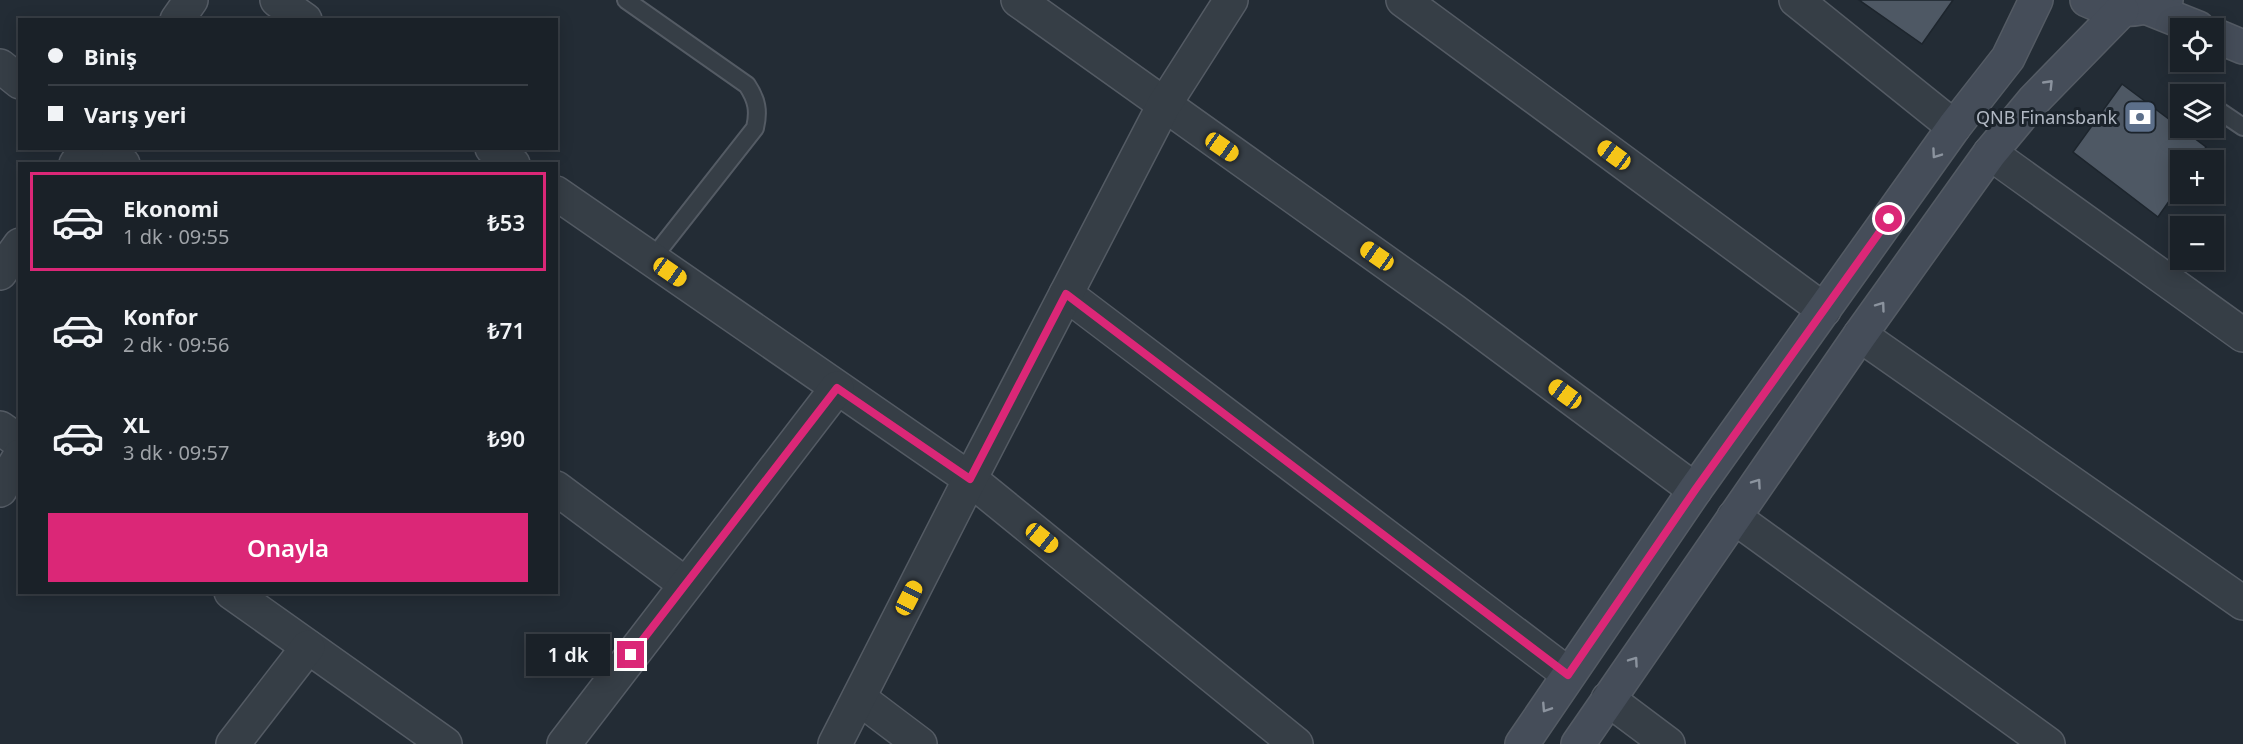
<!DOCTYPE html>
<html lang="tr">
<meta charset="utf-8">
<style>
body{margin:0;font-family:"Noto Sans",sans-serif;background:#232930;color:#f1f3f6;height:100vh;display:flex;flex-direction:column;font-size:22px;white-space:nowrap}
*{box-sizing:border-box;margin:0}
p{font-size:20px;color:#9fa3a8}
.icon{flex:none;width:33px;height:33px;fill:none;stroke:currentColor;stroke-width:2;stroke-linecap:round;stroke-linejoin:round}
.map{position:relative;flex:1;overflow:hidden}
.sheet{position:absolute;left:18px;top:162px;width:540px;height:432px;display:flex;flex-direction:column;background:#1a2128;border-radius:0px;box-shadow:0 3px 15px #0003,0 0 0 2px #383e45}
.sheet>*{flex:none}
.hud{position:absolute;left:18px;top:18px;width:540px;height:132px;border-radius:0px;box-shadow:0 3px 15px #0003,0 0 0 2px #383e45;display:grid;align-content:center;height:132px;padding:0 30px;background:#1a2128}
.buttons{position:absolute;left:2170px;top:18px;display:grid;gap:12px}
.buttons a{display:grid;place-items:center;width:54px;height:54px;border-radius:0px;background:#1a2128;box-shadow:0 3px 15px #0003,0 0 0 2px #383e45;font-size:30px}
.end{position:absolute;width:27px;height:27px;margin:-14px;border:8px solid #db2777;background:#fff;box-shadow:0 0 0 3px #fff}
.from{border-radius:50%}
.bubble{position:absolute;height:42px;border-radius:0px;background:#1a2128;box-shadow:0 3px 15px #0003,0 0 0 2px #383e45;font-size:20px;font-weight:600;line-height:42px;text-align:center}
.car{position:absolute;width:18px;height:36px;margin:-18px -9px;border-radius:8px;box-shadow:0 0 4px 2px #0007;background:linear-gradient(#f5c518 24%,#345 0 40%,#f5c518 0 76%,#345 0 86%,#f5c518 0)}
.hud b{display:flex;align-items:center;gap:21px;height:57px;font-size:22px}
.hud b+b{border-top:2px solid #383e45}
.hud i{width:15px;height:15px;background:#f1f3f6}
ul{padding:10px 0 0;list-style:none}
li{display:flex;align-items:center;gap:18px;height:99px;margin:0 12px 9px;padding:0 18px;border:3px solid transparent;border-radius:0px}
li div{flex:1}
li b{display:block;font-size:22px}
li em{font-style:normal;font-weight:600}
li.on{border-color:#db2777}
li>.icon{width:54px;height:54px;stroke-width:1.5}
.cta{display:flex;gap:12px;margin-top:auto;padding:12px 30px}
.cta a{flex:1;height:69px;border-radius:0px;background:#db2777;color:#fff;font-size:24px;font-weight:600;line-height:69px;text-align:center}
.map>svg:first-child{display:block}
.building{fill:#4e5864;stroke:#1d252d;stroke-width:1.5}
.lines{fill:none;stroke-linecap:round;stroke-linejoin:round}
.lane-casing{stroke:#545b64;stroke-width:20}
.street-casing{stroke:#545b64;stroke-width:36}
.secondary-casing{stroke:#545b64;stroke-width:36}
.lane{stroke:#363e46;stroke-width:16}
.street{stroke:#363e46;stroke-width:33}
.secondary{stroke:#454d59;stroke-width:33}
.oneway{stroke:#8b939e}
.route{stroke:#db2777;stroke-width:8}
.labels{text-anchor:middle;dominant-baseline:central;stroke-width:6;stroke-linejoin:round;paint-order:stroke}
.poi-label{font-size:18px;fill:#b1b8c3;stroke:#1b232b;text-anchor:end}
</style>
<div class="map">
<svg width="2243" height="744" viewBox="0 0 2243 744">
<rect width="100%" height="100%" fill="#232c35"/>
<!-- building -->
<g class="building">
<path d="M1859,0H1953L1922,44Z"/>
<path d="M2122,84L2206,147L2197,160H2181V184L2158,217L2073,152Z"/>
</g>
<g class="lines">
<defs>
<g id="lane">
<path d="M626,0L747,85C757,100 759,111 755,128L652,259"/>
<path d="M2215,108L2243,127"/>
</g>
<g id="street">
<path d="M277,0L305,20"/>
<path d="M1018,0L1454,311L1695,490"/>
<path d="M1403,0L1824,310"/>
<path d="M1796,0L1954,127"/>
<path d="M177,20L191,0"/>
<path d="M0,66L20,82"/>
<path d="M103,148L123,164"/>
<path d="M492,148L513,164"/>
<path d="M1990,153L2243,335"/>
<path d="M76,164L87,148"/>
<path d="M556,193L970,479L1296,744"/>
<path d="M0,273L20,245"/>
<path d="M1066,294L1568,674"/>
<path d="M1860,335L2243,603"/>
<path d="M0,428L20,442"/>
<path d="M556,488L685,584"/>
<path d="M0,490L20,456"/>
<path d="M1734,517L2048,744"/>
<path d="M231,592L445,744"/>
<path d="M859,698L920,744"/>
<path d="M1608,699L1668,744"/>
<path d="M233,744L308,647"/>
<path d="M564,744L837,388"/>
<path d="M835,744L970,479L1164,105L1231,0"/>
</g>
<g id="secondary">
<path d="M2087,0C2113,13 2139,12 2166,0"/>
<path d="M2148,8L2198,28"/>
<path d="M2214,35L2243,47"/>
<path d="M1522,744L1695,490L1954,127L2008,58L2036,0"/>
<path d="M1578,744L1860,335L1990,153L2034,100L2122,10"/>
</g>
</defs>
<!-- lane casing -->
<use href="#lane" class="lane-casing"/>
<!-- street casing -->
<use href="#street" class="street-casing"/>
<!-- secondary casing -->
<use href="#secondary" class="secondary-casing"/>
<!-- lane -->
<use href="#lane" class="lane"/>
<!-- street -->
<use href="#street" class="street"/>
<!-- secondary -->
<use href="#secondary" class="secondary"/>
</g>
<!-- one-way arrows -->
<defs><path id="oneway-chevron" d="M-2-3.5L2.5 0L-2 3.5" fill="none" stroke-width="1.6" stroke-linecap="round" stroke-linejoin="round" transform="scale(1.5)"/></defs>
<g class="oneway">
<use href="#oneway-chevron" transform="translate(2049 84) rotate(-46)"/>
<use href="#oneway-chevron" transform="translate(1936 154) rotate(125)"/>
<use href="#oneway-chevron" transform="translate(1881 306) rotate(-54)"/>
<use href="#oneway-chevron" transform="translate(1757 483) rotate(-55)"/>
<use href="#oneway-chevron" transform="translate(1634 661) rotate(-55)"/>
<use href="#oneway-chevron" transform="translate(1546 708) rotate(123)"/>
</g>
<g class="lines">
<!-- route -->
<path class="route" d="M631,655L837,388L970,479L1066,294L1568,675L1695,490L1889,219"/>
</g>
<!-- icons -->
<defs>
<symbol id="bank-square" viewBox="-11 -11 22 22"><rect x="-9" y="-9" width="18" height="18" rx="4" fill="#5c6f8a" stroke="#1b232b"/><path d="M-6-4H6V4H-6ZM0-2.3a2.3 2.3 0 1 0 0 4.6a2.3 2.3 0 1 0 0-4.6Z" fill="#fff"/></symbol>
</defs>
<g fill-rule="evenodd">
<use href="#bank-square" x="2121" y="98" width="38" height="38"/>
</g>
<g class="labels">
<!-- poi labels -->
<g class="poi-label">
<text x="2117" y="117">QNB Finansbank</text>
</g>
</g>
</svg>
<div class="buttons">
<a><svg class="icon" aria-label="locate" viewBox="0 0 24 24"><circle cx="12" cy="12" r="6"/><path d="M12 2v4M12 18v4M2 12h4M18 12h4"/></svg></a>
<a><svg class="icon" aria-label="layers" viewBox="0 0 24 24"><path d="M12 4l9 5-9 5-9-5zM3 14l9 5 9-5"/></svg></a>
<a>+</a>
<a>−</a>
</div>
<i class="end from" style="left:1889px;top:219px"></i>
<i class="end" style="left:631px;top:655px"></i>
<div class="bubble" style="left:526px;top:634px;width:84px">1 dk</div>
<i class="car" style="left:1222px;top:147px;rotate:125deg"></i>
<i class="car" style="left:1614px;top:155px;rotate:306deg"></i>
<i class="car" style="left:1377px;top:256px;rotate:305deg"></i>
<i class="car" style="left:670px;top:272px;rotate:125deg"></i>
<i class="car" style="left:1565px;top:394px;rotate:306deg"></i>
<i class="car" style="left:1042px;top:538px;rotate:129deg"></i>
<i class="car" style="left:909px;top:598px;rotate:27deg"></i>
<div class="hud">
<b><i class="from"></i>Biniş</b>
<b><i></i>Varış yeri</b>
</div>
<section class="sheet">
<ul>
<li class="on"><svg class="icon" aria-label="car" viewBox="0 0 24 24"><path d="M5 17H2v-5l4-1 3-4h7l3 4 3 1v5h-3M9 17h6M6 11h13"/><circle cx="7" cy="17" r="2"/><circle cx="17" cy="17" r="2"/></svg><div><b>Ekonomi</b><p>1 dk · 09:55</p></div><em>₺53</em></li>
<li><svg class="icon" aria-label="car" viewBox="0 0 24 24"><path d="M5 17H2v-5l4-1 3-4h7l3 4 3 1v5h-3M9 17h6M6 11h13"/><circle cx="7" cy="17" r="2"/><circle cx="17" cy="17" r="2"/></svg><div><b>Konfor</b><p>2 dk · 09:56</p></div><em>₺71</em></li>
<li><svg class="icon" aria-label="car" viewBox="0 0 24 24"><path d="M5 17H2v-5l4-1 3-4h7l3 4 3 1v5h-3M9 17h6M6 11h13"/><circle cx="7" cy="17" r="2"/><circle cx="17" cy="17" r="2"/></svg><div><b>XL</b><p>3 dk · 09:57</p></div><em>₺90</em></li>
</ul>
<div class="cta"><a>Onayla</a></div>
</section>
</div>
